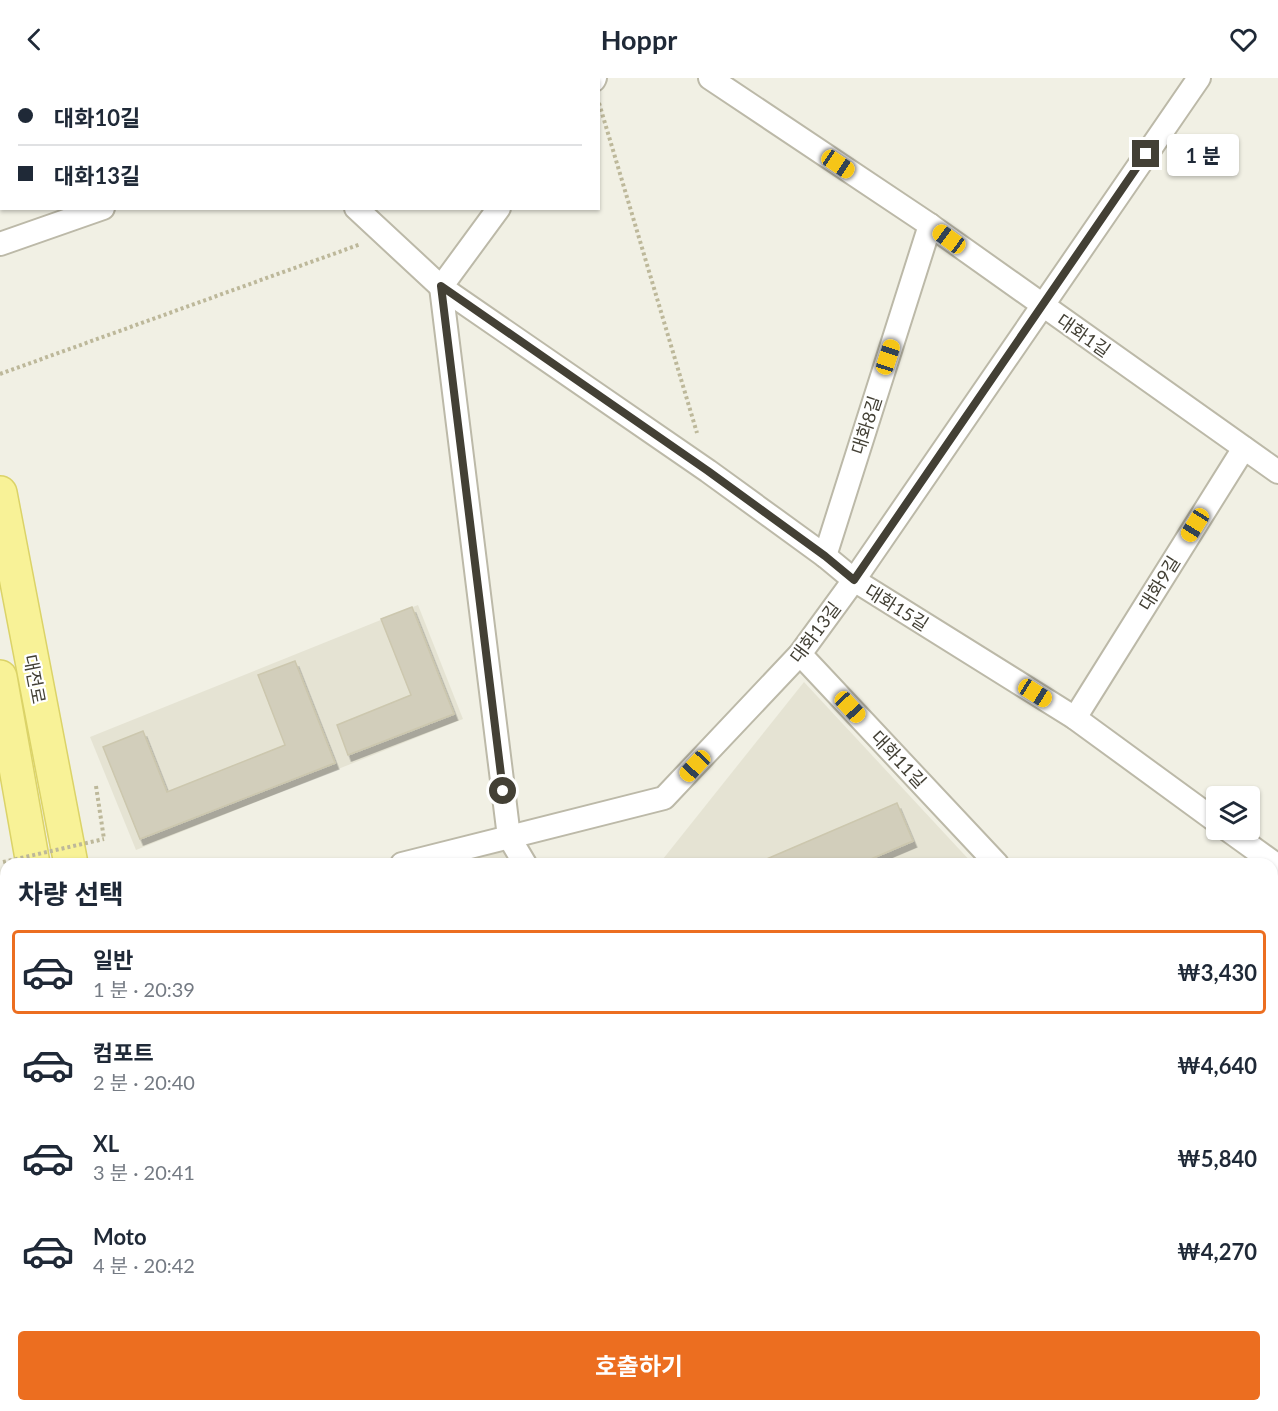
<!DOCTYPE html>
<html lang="ko">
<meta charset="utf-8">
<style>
body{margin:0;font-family:Lato,"Noto Sans KR",sans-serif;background:#f6f6f7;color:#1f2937;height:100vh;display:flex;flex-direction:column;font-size:22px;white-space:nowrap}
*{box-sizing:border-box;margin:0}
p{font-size:20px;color:#747a83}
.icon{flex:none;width:33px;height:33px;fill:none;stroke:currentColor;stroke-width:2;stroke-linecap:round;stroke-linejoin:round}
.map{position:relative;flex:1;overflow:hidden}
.sheet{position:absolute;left:0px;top:780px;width:1278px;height:554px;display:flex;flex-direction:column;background:#fff;border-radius:18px 18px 0 0;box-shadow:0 2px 4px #0004}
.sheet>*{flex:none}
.hud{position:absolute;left:0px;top:0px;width:600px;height:132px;box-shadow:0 2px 4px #0004;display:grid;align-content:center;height:132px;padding:0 18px;background:#fff}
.buttons{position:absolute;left:1206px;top:708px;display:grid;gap:12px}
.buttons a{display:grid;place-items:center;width:54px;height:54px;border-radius:6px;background:#fff;box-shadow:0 2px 4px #0004;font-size:30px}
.end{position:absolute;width:27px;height:27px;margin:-14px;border:8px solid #434035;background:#fff;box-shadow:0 0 0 3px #fff}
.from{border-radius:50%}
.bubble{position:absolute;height:42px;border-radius:6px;background:#fff;box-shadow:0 2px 4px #0004;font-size:20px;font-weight:700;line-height:42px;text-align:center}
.car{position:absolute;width:18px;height:36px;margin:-18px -9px;border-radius:8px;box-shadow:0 0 4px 2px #0007;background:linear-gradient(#f5c518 24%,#345 0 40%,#f5c518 0 76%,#345 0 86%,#f5c518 0)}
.hud b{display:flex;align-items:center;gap:21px;height:57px;font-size:22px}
.hud b+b{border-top:2px solid #e0e1e3}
.hud i{width:15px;height:15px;background:#1f2937}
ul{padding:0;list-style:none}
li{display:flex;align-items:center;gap:18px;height:84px;margin:0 12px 9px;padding:0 6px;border:3px solid transparent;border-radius:6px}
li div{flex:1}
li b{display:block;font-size:22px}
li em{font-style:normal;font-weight:700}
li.current{border-color:#ec6e20}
li>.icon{width:54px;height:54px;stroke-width:1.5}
h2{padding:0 18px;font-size:27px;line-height:72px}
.action{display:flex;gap:12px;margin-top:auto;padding:12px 18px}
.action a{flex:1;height:69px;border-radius:6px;background:#ec6e20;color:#fff;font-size:24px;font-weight:700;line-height:69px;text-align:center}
header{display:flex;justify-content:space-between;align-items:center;height:78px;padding:0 18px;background:#fff;font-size:27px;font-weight:700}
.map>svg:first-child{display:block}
.residential{fill:#e5e3d3}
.building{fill:#d2cebb;stroke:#ccc7ae;stroke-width:1.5;filter:url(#shadow)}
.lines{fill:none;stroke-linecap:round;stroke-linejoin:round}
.street-casing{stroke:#bcb9a8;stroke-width:26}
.secondary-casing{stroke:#cecd97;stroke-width:34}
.primary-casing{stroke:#dbd368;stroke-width:36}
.path{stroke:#bdb89a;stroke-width:4;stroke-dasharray:3 3;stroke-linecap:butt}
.street{stroke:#fff;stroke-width:22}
.secondary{stroke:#fbfac5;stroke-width:32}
.primary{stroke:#f8f297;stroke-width:33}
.path-bridge{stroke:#bdb89a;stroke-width:4;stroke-dasharray:3 3;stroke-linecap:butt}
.route{stroke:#434035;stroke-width:8}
.labels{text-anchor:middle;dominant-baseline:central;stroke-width:4.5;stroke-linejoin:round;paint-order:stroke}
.street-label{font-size:18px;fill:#434035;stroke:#fff}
</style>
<header><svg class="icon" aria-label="back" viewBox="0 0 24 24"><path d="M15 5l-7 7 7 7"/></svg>Hoppr<svg class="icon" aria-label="heart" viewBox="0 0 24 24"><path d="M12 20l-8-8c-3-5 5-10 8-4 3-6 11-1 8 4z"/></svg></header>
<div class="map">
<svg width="1278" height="1333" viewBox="0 0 1278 1333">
<defs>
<filter id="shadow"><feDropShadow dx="3.5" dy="6" stdDeviation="0" flood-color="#0004"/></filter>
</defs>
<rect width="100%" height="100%" fill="#f1f0e4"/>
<!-- residential -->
<g class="residential">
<path d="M418,527L463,641L136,772L90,659Z"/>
<path d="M804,604L973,786H659Z"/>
<path d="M505,771L514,786H449Z"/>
<path d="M545,1328H893L892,1333H548Z"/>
</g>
<!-- building -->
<g class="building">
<path d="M512,0H582L580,2H511Z"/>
<path d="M412,529L454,636L348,677L337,647L411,617L381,541Z"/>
<path d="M295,583L335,685L140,761L103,669L143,653L167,714L285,667L258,597Z"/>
<path d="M897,725L913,763L859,786H755Z"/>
<path d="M1272,1161L1278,1172V1220L1272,1223Z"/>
<path d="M1278,1314V1333H1238L1250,1328H1272V1317Z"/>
<path d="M578,1328H673L662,1333H567Z"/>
<path d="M805,1328H849L852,1333H794Z"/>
<path d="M968,1328H1022L1011,1333H970Z"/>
</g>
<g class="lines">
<defs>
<g id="street">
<path d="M248,0L249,2"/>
<path d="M710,0L930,147L1278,394"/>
<path d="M594,2L595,0"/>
<path d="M356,130L441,209L708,393L825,478L854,502L1075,640L1216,743"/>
<path d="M499,130L441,209L509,759L525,786"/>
<path d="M0,166L103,130"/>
<path d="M825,478L930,147"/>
<path d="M800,576L997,786"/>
<path d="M1075,640L1244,370"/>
<path d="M1228,752L1278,788"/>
<path d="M402,786L664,720L800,576L854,502L1199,0"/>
<path d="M1272,961L1278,957"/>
<path d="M1272,1114L1278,1123"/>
<path d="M474,1333L485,1328"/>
</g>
<g id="secondary">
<path d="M1272,1272L1278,1269"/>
<path d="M1139,1333L1151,1328"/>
</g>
<g id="primary">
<path d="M0,415L71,786"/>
<path d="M0,599L33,786"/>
<path d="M148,1328L150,1333"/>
</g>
</defs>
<!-- street casing -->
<use href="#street" class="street-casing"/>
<!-- secondary casing -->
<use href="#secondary" class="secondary-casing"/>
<!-- primary casing -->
<use href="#primary" class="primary-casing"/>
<!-- path -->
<g class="path">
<path d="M599,25L697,355"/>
<path d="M0,296L361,166"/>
<path d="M96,708L104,761"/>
</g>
<!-- street -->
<use href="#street" class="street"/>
<!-- secondary -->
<use href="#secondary" class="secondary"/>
<!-- primary -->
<use href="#primary" class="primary"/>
<!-- path-bridge -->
<path class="path-bridge" d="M3,784L104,761"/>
</g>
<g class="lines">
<!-- route -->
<path class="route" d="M503,713L441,208L708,393L825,478L854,502L1146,76"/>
</g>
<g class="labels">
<!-- street labels -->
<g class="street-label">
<text transform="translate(1084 257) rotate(35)">대화1길</text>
<text transform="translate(866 347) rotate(-72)">대화8길</text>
<text transform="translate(1159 505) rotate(-58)">대화9길</text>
<text transform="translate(897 529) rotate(32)">대화15길</text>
<text transform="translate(815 554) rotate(-53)">대화13길</text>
<text transform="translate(35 601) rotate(79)">대전로</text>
<text transform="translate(899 681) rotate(47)">대화11길</text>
</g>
</g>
</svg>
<div class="buttons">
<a><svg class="icon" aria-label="layers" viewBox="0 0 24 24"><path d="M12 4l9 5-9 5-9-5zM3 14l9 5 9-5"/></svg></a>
</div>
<i class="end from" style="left:503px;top:713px"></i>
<i class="end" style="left:1146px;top:76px"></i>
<div class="bubble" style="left:1167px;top:56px;width:72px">1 분</div>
<i class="car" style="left:838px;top:86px;rotate:124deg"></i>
<i class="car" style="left:949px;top:161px;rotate:306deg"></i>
<i class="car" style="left:888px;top:279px;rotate:18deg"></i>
<i class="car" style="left:1195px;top:447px;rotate:212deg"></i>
<i class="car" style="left:1035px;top:615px;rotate:122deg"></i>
<i class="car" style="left:850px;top:629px;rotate:137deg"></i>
<i class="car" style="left:695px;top:688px;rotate:223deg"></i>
<div class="hud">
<b><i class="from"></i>대화10길</b>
<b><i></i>대화13길</b>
</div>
<section class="sheet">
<h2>차량 선택</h2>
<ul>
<li class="current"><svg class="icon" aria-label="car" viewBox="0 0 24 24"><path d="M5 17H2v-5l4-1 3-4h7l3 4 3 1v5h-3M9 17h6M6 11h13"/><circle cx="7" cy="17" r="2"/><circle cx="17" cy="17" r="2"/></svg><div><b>일반</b><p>1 분 · 20:39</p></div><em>₩3,430</em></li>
<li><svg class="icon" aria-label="car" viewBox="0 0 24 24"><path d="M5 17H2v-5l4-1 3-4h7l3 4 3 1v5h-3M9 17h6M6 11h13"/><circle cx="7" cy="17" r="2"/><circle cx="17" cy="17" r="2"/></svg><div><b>컴포트</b><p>2 분 · 20:40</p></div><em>₩4,640</em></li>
<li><svg class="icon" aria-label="car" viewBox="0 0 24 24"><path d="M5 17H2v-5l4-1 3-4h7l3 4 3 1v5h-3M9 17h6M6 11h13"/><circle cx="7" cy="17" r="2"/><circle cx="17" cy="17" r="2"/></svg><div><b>XL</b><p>3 분 · 20:41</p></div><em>₩5,840</em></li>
<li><svg class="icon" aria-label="car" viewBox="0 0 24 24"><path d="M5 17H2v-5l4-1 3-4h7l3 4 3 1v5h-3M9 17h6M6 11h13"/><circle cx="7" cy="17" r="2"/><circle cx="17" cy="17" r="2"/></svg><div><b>Moto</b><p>4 분 · 20:42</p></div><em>₩4,270</em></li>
</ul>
<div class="action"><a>호출하기</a></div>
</section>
</div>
